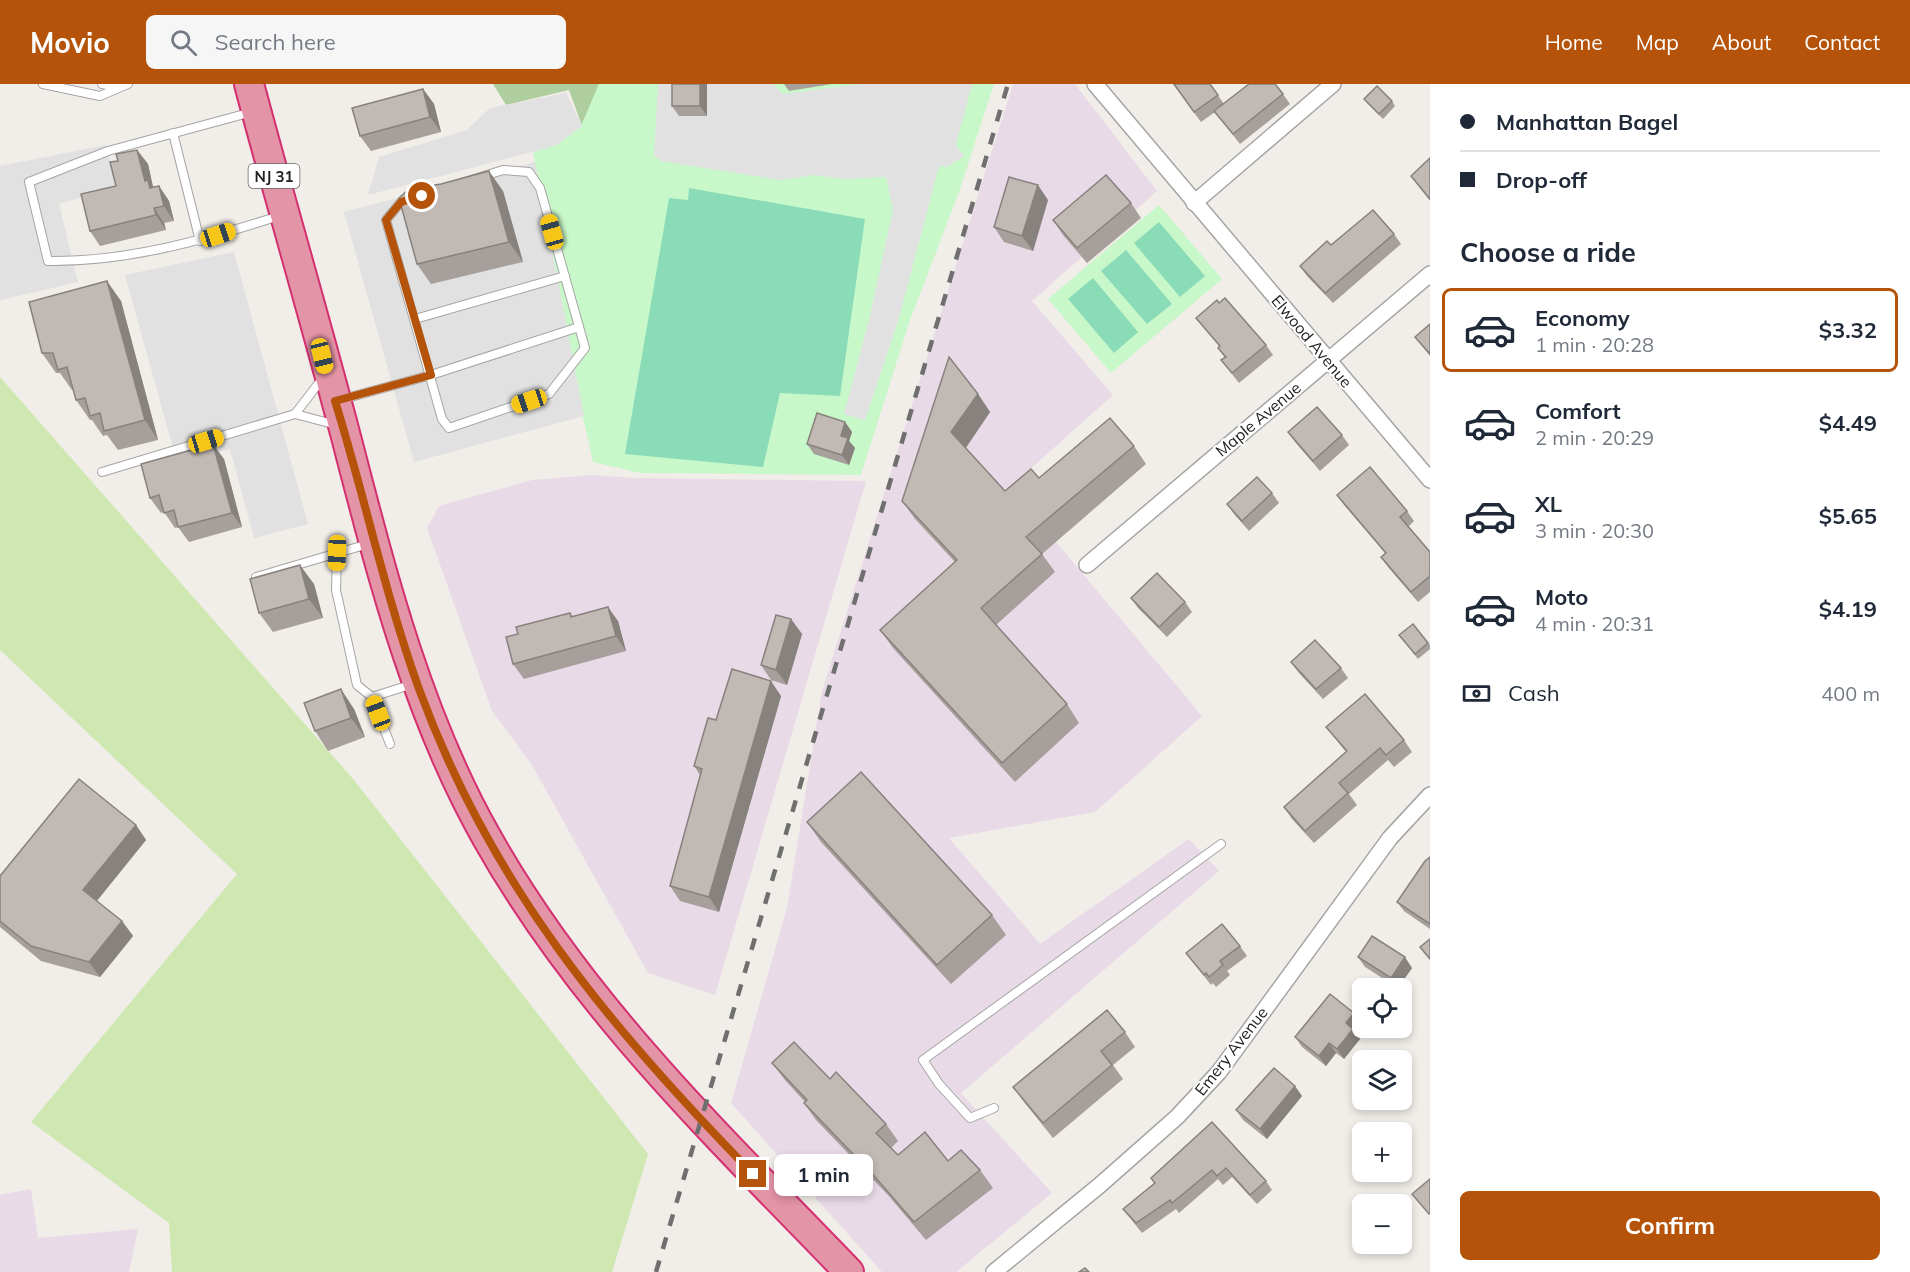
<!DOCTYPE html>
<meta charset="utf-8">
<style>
body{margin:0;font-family:Mulish,sans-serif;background:#f6f6f7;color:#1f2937;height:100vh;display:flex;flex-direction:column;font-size:22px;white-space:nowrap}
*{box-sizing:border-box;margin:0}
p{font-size:20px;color:#747a83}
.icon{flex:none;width:33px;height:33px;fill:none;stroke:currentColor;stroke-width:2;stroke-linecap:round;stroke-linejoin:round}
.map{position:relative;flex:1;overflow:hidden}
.drawer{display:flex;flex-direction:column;background:#fff;width:480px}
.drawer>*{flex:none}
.banner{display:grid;align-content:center;height:132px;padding:0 30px;background:#fff}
.controls{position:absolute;left:1352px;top:894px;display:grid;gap:12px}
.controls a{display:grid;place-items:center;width:60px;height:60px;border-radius:9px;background:#fff;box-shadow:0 3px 9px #0003;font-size:30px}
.end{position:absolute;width:27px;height:27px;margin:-14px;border:8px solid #b45309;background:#fff;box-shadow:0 0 0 3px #fff}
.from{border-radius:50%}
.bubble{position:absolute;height:42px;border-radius:9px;background:#fff;box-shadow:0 3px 9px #0003;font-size:20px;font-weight:700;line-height:42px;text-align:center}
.car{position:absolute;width:18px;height:36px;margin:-18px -9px;border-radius:8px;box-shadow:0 0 4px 2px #0007;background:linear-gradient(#f5c518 24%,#345 0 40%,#f5c518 0 76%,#345 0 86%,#f5c518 0)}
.banner b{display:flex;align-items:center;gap:21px;height:57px;font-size:22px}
.banner b+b{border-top:2px solid #e0e1e3}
.banner i{width:15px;height:15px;background:#1f2937}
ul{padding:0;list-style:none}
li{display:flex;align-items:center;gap:18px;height:84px;margin:0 12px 9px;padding:0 18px;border:3px solid transparent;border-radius:9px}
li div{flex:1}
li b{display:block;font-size:22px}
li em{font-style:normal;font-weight:700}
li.selected{border-color:#b45309}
li>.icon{width:54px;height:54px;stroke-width:1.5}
h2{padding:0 30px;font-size:27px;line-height:72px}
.pay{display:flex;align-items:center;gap:15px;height:66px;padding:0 30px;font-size:22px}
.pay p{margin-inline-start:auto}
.action{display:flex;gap:12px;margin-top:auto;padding:12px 30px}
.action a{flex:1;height:69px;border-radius:9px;background:#b45309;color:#fff;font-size:24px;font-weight:700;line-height:69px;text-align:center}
header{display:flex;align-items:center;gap:36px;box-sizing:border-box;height:84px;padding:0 30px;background:#b45309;color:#fff}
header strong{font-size:28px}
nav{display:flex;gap:33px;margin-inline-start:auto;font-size:21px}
.search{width:420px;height:54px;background:#f6f6f7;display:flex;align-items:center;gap:15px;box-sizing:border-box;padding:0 21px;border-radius:9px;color:#747a83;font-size:22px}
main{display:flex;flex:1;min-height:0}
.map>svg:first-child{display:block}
.industrial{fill:#e9dae7}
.grass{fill:#cfe8b1}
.forest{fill:#afce9f}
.park{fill:#c8f8c9}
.pitch{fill:#8adcb8}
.parking{fill:#e1e1e1}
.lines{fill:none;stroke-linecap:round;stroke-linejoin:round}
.lane-casing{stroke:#a5a5a5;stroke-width:10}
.street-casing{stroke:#a5a5a5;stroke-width:18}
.highway-casing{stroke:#d42f71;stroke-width:32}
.lane{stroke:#fff;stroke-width:8}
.street{stroke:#fff;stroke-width:15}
.highway{stroke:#e494a7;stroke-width:28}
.rail{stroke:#6f6f6f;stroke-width:4.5;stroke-dasharray:12 12;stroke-linecap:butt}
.wall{fill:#a69f9b}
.shaded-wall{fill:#87827e}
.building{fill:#c1b9b4;stroke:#87827e;stroke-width:1.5}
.route{stroke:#b45309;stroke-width:8}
.labels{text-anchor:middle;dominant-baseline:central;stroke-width:4.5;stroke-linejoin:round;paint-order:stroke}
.shield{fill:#fff;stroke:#646464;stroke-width:1.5}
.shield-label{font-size:15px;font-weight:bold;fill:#212121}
.street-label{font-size:16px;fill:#212121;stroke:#fff}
</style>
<header>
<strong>Movio</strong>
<div class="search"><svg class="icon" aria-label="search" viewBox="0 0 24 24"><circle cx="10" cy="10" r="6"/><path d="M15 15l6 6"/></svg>Search here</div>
<nav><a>Home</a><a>Map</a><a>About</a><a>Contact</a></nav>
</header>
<main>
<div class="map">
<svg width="1430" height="1188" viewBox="0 0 1430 1188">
<rect width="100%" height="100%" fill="#f1ede8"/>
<!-- industrial -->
<g class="industrial">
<path d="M1013,0H1075L1157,107L1032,217L1113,311L1010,403L1202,632L1095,728L949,754L1040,860L1189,755L1219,787L961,1009L1052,1109L956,1188H882L731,1019L787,824L822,607Z"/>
<path d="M592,391L633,394L866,397L715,911L648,889L532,681L492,627L427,444L439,422L532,396Z"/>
<path d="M31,1105L38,1154L138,1145L129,1188H0V1111Z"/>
</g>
<!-- grass -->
<path class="grass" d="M0,293L354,696L648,1070L612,1188H172L169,1139L31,1038L237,790L0,566Z"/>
<!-- forest -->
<path class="forest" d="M493,0H599L582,42L569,6L506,21Z"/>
<!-- park -->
<g class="park">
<path d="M599,0H994L959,108L909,239L861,391L640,389L593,378L559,225L533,67L581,42Z"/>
<path d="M1159,121L1222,195L1111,289L1048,215Z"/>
</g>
<!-- pitch -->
<g class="pitch">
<path d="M689,104L865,135L840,312L780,309L763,383L625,370L669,114L688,116Z"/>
<path d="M1159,138L1205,192L1180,213L1134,159Z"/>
<path d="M1126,166L1172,220L1147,240L1101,187Z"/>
<path d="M1093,194L1138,248L1114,269L1068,215Z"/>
</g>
<!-- parking -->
<g class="parking">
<path d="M658,0H773L783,10L861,0H972L956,61L964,72L947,83L939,82L899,234L865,336L844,330L869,236L893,126L886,93L842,95L815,91L780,96L661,77L654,71Z"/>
<path d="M566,9L582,42L555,62L368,111L379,73L467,46L490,24Z"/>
<path d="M106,61L117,103L59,120L78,198L0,216V82Z"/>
<path d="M535,78L584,332L414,378L344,128Z"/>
<path d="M234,168L308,440L254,454L230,365L177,378L125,191Z"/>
</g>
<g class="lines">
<defs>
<g id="lane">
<path d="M43,0L100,12L128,0"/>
<path d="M102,0L117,3"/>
<path d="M252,28L108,67L29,98L48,177C127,178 204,156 279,132"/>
<path d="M173,49L200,157"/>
<path d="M503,86L529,88L540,104L585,264L549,310L449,344L442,335L386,136L401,118Z"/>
<path d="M415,235L565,192"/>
<path d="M343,315L431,291L579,243"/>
<path d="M295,330L337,341"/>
<path d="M102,388L295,330L322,295"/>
<path d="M337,469L336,506L357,601L372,613"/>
<path d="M256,493L368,460"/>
<path d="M390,660L372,613L413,600"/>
<path d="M994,1024L970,1034L939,1000L923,976L1221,760"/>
</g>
<g id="street">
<path d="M1095,0L1430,396"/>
<path d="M1194,119L1333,0"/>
<path d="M1087,481L1430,190"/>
<path d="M994,1188L1100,1101L1177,1033L1219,988L1390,754L1430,711"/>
</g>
<path id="highway" d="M249,0C280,116 314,232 345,349C381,487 416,629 487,754C581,921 717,1051 849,1188"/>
</defs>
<!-- lane casing -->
<use href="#lane" class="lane-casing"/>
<!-- street casing -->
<use href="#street" class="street-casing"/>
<!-- highway casing -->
<use href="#highway" class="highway-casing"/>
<!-- lane -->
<use href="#lane" class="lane"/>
<!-- street -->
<use href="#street" class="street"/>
<!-- highway -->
<use href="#highway" class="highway"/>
<!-- rail -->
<path class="rail" d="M656,1188L1008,0"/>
</g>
<!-- wall -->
<g class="wall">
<path d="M672,0H707V32H679L672,22Z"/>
<path d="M784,0H832L789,7Z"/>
<path d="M1173,0H1210L1224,20L1283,10L1290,20L1240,60L1215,28L1201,38Z"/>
<path d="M423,5L434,20L441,48L371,67L360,52Z"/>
<path d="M1364,15L1392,17L1395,22L1383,35L1368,20Z"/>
<path d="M137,66L148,80L153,103V104L159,102L169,117L174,137L164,139L166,146L100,162L90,147L116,102L118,77Z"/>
<path d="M1430,74V117L1411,92Z"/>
<path d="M503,107L523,178L431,200L417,180Z"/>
<path d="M1048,116L1033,167L1004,158L994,143Z"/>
<path d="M1131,119L1141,134L1087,179L1063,151L1053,136Z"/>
<path d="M1394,150L1401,160L1333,219L1307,192L1300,182L1331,161Z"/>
<path d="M121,217L158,356L118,366L107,351L103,352L92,336H90L76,316L73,305L72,306L60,289H56L42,269Z"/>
<path d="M1196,234L1266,261L1273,271L1239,299L1221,276L1225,274L1218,264L1219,262Z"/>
<path d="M1430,240V272L1415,253Z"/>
<path d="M978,310L990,328L966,364L1005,407L1039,394L1134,362L1146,380L1042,470L1055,488L996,541L1067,620L1079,639L1015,698L893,564L880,546L955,478L915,435L902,417Z"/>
<path d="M845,338L852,348L849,357L855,364L849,381L814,370L807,360Z"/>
<path d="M1288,348L1342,351L1349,361L1320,387L1295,358Z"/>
<path d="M224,375L242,443L189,458L178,443L175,444L164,428L161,429L150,414Z"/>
<path d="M1272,409L1279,419L1249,447L1234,430L1227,420Z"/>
<path d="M1337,411L1407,427L1414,437L1408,443L1430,468V508L1418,518L1388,483L1381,473L1385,469L1344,421Z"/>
<path d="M314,500L323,534L273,548L259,529Z"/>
<path d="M1131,514L1185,518L1192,528L1167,553L1138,524Z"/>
<path d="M570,529L573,532L618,537L626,567L524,595L513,580L518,550Z"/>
<path d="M791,535L802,550L787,601L771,596L761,581Z"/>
<path d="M1413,540L1430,561V565L1418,575L1403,556Z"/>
<path d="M1291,578L1341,584L1348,594L1323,615L1298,588Z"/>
<path d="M781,612L719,828L680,817L670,802L700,691L694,682L716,636Z"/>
<path d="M354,625L365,653L328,667L315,647Z"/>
<path d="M1326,643L1404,656L1412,668L1394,683L1388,676L1349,710L1357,721L1314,759L1292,735L1284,723L1346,668Z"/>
<path d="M807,738L992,831L1006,851L951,900L821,758Z"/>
<path d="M136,741L146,756L97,817L122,837L133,852L100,893L41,877L0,843V792Z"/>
<path d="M1430,773V845L1404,827L1397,818Z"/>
<path d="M1240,862L1247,872L1227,887L1230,891L1216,903L1213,899L1211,901L1186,869Z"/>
<path d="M1358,873L1412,884L1398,904L1365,883Z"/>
<path d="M1361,939L1354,947L1360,955L1344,975L1336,969L1326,982L1302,963L1295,953Z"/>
<path d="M1125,948L1135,963L1113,981L1123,995L1053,1054L1024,1018L1013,1003Z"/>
<path d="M772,979L830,995L886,1040L898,1057L891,1064L898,1071L948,1077L980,1086L993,1104L926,1156L888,1111L816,1036L804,1019L805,1018L785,996Z"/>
<path d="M1302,1012L1267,1055L1243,1036L1236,1026Z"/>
<path d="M1212,1038L1266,1097L1272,1106L1257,1120L1232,1093L1223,1101L1218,1095L1179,1129L1176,1125L1142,1149L1130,1134L1123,1125L1154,1099L1151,1094Z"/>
</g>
<!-- shaded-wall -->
<g class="shaded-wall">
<path d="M700,0H707V32L700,22Z"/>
<path d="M423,5L434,20L441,48L430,33Z"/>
<path d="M137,66L148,80L153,103L159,111L161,119L145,97Z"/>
<path d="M489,87L503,107L523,178L509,158Z"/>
<path d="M1038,101L1048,116L1033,167L1022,152Z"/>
<path d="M159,102L169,117L174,137L164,122Z"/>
<path d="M154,124L164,139L166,146L156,131Z"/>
<path d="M107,197L121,217L158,356L145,336Z"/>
<path d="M978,310L990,328L964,366L951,348Z"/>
<path d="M845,338L852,348L849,357L855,364L849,381L842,371L841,352Z"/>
<path d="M213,360L224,375L242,443L232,429Z"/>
<path d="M300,481L314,500L323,534L309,515Z"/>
<path d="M608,523L618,537L626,567L616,552Z"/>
<path d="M791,535L802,550L787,601L776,586Z"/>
<path d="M771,597L781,612L719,828L709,813Z"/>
<path d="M341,605L354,625L365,653L351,634Z"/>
<path d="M136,741L146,756L94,820L83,806Z"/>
<path d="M122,837L133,852L100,893L89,878Z"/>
<path d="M1405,873L1412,884L1398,904L1391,894Z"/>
<path d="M1354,929L1361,939L1354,947L1360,955L1344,975L1337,965L1346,939Z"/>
<path d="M1329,959L1336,969L1326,982L1319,972Z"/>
<path d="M1295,1002L1302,1012L1267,1055L1260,1045Z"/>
</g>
<!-- building -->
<g class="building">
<rect x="672" y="0" width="28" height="22"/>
<path d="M1174,0H1210L1218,11L1194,28Z"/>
<path d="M1249,0H1275L1283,10L1233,50L1214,27Z"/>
<path d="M1377,2L1392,17L1379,30L1364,15Z"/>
<path d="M423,5L430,33L360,52L352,24Z"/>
<path d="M137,66L145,97L148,96L150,104L159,102L164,122L154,124L156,131L90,147L81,110L116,102L110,78L118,77L116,70Z"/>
<path d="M1430,74V115L1411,92Z"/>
<path d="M489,87L509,158L417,180L399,114L409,105L441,100Z"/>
<path d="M1106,91L1131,119L1077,164L1053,136Z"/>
<path d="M1009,93L1038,101L1022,152L994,143Z"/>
<path d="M1373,126L1394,150L1325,209L1300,182L1327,157L1331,161Z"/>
<path d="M107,197L145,336L104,347L100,329L90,332L85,314L76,316L67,283L58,286L53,269H42L29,218Z"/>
<path d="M1225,214L1266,261L1232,289L1221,276L1226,273L1218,264L1220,262L1196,234L1217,216L1219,219Z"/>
<path d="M1430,240V270L1415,253Z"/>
<path d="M949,273L978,310L951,348L1005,407L1031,385L1039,394L1110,334L1134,362L1026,453L1042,470L981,524L1067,620L1002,679L880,546L957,476L902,417Z"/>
<path d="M1317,323L1342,351L1313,377L1288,348Z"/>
<path d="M817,329L845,338L841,352L848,354L842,371L807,360Z"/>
<path d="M213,360L232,429L178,443L174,426L164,429L159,411L150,414L141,380Z"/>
<path d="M1370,383L1407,427L1400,433L1430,468V492L1411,508L1381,473L1386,469L1337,411Z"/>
<path d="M1257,393L1272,409L1242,437L1227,420Z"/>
<path d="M300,481L309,515L259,529L250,495Z"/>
<path d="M1157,489L1185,518L1159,543L1131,514Z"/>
<path d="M608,523L616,552L513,580L506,553L518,550L516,543L570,529L571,533Z"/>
<path d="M776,531L791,535L776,586L761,581Z"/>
<path d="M1413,540L1428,559L1415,570L1399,551Z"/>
<path d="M1315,556L1341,584L1316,605L1291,578Z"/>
<path d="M732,585L771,597L709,813L670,802L702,685L694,682L708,634L716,636Z"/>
<path d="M341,605L351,634L315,647L304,619Z"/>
<path d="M1365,610L1404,656L1386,671L1380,664L1339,699L1348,709L1305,747L1284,723L1347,667L1326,643Z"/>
<path d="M861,688L992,831L937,881L807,738Z"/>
<path d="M79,695L136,741L83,806L122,837L89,878L31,862L0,837V792Z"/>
<path d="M1430,773V840L1397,818L1425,777Z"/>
<path d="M1222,840L1240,862L1220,877L1223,881L1209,893L1206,889L1204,891L1186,869Z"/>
<path d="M1372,852L1405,873L1391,894L1358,873Z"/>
<path d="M1430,855V875L1420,863Z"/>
<path d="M1330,910L1354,929L1346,939L1353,945L1337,965L1329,959L1319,972L1295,953Z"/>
<path d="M1107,926L1125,948L1101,967L1112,981L1043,1039L1013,1003Z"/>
<path d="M794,958L830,995L836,988L886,1040L876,1049L898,1071L925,1048L948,1077L961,1066L980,1086L914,1138L875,1093L804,1019L807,1016L772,979Z"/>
<path d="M1274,984L1295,1002L1260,1045L1236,1026Z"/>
<path d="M1212,1038L1266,1097L1250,1111L1226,1084L1217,1092L1212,1086L1172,1119L1170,1116L1136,1139L1123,1125L1155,1099L1151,1094Z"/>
<path d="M1430,1095V1129L1429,1130L1412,1110Z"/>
<path d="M1085,1184L1089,1188H1079Z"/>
</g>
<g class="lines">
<!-- route -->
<path class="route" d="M422,112L401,118L386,136L431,291L335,317C365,413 385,511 419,605C491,802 609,942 753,1090"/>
</g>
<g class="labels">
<!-- shield labels -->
<rect class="shield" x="248.5" y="80" width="51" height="24" rx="4.5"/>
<g class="shield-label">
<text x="274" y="92">NJ 31</text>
</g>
<!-- street labels -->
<g class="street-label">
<text transform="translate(1312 257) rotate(50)">Elwood Avenue</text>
<text transform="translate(1258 335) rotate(-40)">Maple Avenue</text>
<text transform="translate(1231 967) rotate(-52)">Emery Avenue</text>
</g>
</g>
</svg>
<div class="controls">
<a><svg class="icon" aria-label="locate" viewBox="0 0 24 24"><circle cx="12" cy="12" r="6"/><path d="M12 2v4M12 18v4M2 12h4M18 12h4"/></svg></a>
<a><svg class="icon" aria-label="layers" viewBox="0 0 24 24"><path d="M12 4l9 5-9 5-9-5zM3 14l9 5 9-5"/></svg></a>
<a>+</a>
<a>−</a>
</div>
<i class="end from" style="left:422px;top:112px"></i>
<i class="end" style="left:753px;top:1090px"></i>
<div class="bubble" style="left:774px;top:1070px;width:99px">1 min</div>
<i class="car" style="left:552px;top:148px;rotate:344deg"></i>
<i class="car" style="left:218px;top:151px;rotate:72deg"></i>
<i class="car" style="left:322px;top:272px;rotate:166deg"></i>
<i class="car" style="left:529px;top:317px;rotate:252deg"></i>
<i class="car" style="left:206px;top:357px;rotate:73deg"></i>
<i class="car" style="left:337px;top:469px;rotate:182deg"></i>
<i class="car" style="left:378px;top:629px;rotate:339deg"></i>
</div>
<section class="drawer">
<div class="banner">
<b><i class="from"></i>Manhattan Bagel</b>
<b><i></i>Drop-off</b>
</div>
<h2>Choose a ride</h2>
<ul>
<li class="selected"><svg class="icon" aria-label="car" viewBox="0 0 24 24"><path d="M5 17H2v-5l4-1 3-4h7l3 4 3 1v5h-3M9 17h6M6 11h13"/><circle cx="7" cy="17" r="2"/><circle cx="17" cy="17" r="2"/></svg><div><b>Economy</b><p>1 min · 20:28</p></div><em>$3.32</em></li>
<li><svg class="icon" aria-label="car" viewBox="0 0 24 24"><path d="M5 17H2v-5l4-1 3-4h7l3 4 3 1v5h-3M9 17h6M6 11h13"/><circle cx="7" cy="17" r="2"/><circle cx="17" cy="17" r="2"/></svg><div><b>Comfort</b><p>2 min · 20:29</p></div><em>$4.49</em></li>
<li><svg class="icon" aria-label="car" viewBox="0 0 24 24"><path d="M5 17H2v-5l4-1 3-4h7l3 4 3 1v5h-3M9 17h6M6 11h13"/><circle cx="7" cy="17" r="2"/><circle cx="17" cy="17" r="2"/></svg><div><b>XL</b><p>3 min · 20:30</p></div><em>$5.65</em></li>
<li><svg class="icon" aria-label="car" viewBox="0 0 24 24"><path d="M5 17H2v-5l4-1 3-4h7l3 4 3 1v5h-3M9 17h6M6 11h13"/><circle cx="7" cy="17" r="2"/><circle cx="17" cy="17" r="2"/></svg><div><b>Moto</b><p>4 min · 20:31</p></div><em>$4.19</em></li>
</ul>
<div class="pay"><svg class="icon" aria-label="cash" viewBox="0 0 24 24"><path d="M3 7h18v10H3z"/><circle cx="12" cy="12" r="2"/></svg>Cash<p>400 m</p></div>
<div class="action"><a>Confirm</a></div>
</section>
</main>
